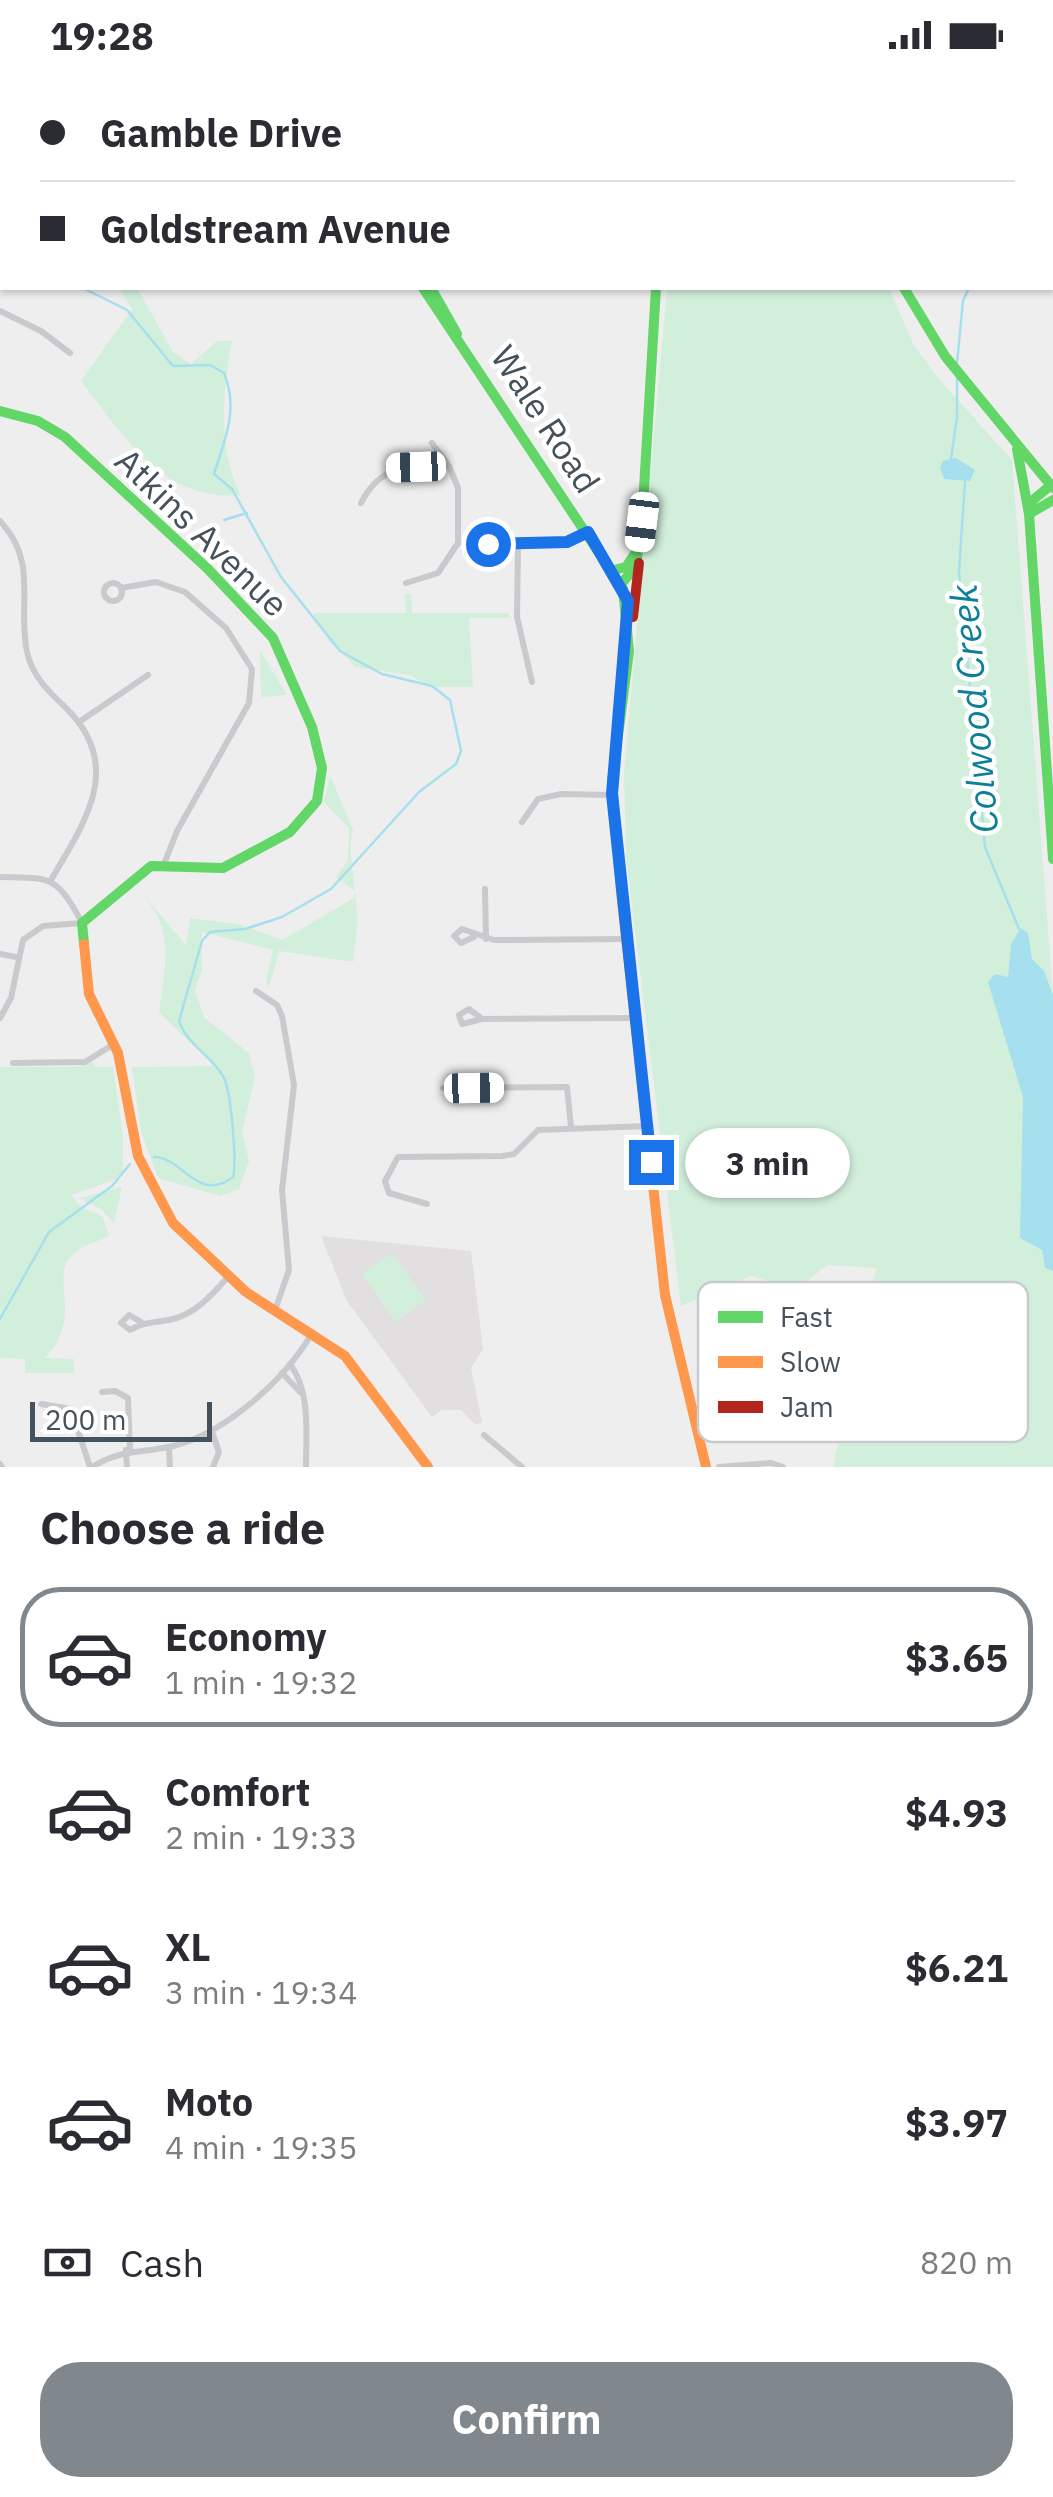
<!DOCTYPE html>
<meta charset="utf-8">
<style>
body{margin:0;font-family:"IBM Plex Sans",sans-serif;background:#f2f2f3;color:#2b2b33;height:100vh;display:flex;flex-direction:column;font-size:38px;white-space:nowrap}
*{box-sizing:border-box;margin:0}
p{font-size:32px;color:#7c7c81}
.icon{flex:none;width:55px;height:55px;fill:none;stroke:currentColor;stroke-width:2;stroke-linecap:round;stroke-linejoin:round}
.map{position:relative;height:1397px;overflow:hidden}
.drawer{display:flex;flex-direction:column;background:#fff;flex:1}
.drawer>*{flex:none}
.hud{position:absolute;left:0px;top:0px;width:1055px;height:220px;box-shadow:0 2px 8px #0004;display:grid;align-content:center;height:220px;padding:0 40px;background:#fff}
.scale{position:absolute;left:30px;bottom:25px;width:182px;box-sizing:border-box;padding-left:10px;border:5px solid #45515b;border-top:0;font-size:28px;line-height:35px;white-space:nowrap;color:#45515b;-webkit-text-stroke:8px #fff;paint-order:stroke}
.end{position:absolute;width:45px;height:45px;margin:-22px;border:12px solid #1a73e8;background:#fff;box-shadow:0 0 0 5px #fff}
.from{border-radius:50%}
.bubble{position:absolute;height:70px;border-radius:35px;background:#fff;box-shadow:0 2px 8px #0004;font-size:32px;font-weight:800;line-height:70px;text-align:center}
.car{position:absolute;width:30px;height:60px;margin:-30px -15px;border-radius:12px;box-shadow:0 0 8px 2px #0007;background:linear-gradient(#fff 24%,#345 0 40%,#fff 0 76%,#345 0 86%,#fff 0)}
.hud b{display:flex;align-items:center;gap:35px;height:95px;font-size:38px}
.hud b+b{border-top:2px solid #e1e1e2}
.hud i{width:25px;height:25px;background:#2b2b33}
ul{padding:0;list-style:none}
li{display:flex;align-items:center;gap:30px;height:140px;margin:0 20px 15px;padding:0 20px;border:5px solid transparent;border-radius:40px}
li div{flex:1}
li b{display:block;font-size:38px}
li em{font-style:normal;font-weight:800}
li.active{border-color:#80888e}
li>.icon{width:90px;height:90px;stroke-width:1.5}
h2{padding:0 40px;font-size:45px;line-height:120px}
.pay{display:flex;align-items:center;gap:25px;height:110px;padding:0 40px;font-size:38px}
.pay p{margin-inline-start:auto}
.action{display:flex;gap:20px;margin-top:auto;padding:20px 40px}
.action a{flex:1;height:115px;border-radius:40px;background:#80888e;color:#fff;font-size:40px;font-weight:800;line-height:115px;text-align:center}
.status{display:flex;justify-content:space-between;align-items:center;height:70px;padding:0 50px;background:#fff;direction:ltr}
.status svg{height:28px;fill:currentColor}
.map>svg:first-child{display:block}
.education{fill:#e1dfe0}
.green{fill:#d2efdc}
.water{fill:#a6dfed}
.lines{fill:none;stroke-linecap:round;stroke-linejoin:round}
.stream{stroke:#a6dfed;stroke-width:2.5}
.street{stroke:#c8cacd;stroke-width:6}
.fast{stroke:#63d668;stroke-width:10}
.slow{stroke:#ff974d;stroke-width:10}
.jam{stroke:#b3261e;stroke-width:10}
.route{stroke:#1a73e8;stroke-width:12}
.labels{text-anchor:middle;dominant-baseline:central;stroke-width:9;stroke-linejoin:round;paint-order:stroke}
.street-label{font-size:35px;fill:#45515b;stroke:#fff}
.water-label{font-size:38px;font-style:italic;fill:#0c7f99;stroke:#fff}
.key{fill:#fff;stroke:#c7cbce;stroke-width:2.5}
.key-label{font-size:28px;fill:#45515b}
</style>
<div class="status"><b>19:28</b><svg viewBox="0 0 49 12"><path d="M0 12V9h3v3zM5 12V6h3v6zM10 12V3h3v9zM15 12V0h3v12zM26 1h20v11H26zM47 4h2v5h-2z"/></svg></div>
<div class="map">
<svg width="1053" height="1397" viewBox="0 0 1053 1397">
<rect width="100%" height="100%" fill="#efeeee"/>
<!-- education -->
<path class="education" d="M321,1166L471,1181L483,1279L471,1298L482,1352L476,1355L461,1340H442L432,1347L347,1231Z"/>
<!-- green -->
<g class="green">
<path d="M119,218H137L173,282L191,294L217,271H232C222,324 218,375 240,425C161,431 124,366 81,311L132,239Z"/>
<path d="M667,218H889L913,274L938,308L1012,390L1053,924V1397H833L876,1198L828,1195L796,1219L751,1206L681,1236L626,787L624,703Z"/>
<path d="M405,524H411L412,543H509V548H469L473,617H430L410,605L356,597L328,570L314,547L313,543H406Z"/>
<path d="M260,580L287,625L261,627Z"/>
<path d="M330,705L353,760L350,777L358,849L353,892L279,881L269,918L266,911L273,880L202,862V899L195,921L204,947L249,983L255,1006L242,1062L249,1091L239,1119L220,1126L158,1108L141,1062L132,997L214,996L159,942C166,885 176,862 136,816L186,875L190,848L238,854L282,870L354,828L355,821L336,807L348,791L349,758L324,732Z"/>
<path d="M94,992L93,997H113L123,1065V1102L114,1110L71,1125L82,1137L102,1146L109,1166C97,1172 83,1175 73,1184C48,1207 85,1246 45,1288L74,1289V1303H25V1289L0,1288V997H74Z"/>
<path d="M122,1117L114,1153L101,1139L79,1128Z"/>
<path d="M392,1183L426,1230L395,1252L362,1204Z"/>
</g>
<!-- water -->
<g class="water">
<path d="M956,388L975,400L970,411L944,409L940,397L943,391Z"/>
<path d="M1021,858L1028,863L1032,889L1044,901L1053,925V1201L1045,1198L1042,1180L1020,1168L1023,1027L988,912L995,904L1008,907L1011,874Z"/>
</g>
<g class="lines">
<!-- stream -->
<g class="stream">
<path d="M1052,109L1053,108"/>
<path d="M0,165L2,161"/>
<path d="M0,173H2"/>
<path d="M83,218L127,240L173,296L210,295L224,303C239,339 225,369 214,404L232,419L281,507L340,581L382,604L432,616L450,630L461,681L456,694L419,722L331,819L282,847L245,859L210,862L202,871L179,951C188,976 211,985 223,1006C231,1019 237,1091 233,1107C198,1134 183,1087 154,1087"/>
<path d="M957,293L963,231L969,218"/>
<path d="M951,389L957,347V306"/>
<path d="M965,412L959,502L985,777L1019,859"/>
<path d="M224,450L247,443"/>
<path d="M0,1249L49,1162L112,1116L130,1094"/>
</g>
<!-- street -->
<g class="street">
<path d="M0,241L41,261L70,283"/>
<path d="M361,433C381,394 408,395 448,396"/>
<path d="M0,451C39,492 17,534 27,582C32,606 49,622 66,638C125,696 85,752 51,810"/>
<path d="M458,473H558L588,462"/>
<path d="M518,474L517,547L532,612"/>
<path d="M406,513L438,503L458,473V418L449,396L432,373"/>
<circle cx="113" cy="522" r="9"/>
<path d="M121,518L156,512L185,522L226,558L252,599L249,633L177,761L164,794"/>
<path d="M79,652L148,605"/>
<path d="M522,752L538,729L561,724L612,725"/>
<path d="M0,807C50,808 56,804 82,853L43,856L23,870L11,928L0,948"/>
<path d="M485,819L486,869"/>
<path d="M474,867L461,873L454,866L462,859L494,870L626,869"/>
<path d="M0,884L16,887"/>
<path d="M256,921L277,935L282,946L294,1015L282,1120L289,1200L275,1240"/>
<path d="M482,949L469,939L459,945L462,954L482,949L635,948"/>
<path d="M13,993L85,992L114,974"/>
<path d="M443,1018L567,1017L571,1057"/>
<path d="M427,1134L389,1123L385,1111L398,1087L502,1086L514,1084L538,1060L648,1056"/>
<path d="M141,1252L129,1245L121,1253L130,1260C144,1252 153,1253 169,1250C195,1245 212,1225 228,1207"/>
<path d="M290,1294C311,1322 306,1364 306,1397"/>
<path d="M282,1303L301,1323"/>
<path d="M102,1322L115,1321L128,1328L130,1379"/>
<path d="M41,1334L71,1339L90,1397"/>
<path d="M211,1359L219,1382L213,1397"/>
<path d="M484,1365L522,1397"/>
<path d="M169,1377L170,1397"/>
<path d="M126,1380L127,1397"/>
<path d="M0,1394L2,1397"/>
<path d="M92,1397C124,1378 140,1384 173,1376C226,1363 284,1310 311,1265"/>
<path d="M719,1397L771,1393L783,1397"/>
</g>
<!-- fast -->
<g class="fast">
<path d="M631,0L641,2"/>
<path d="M423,218L623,519L629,581L612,712L621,821"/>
<path d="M431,218L457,264"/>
<path d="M904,218L945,286L1053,418"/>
<path d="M0,341L38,351L65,367L208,499L273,568L312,657L322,698L317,731L290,762L223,798L151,796L82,853L84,874"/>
<path d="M1017,379L1029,444"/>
<path d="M1051,415L1033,430L1029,444L1053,789"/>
<path d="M1029,444L1053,430"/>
<path d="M614,500L626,497L636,482"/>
<path d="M622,513L636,496L642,452L656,218"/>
</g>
<!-- slow -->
<g class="slow">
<path d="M304,0V2"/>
<path d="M621,821L665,1225L706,1397"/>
<path d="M84,874L89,924L118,983L138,1086L173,1153L246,1222L345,1286L428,1397"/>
</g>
<!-- jam -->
<path class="jam" d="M633,547L639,493"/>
</g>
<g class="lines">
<!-- route -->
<path class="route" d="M488,474L567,472L588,462L628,531L612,724L651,1092"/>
</g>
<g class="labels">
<!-- street labels -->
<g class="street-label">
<text transform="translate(546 349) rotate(57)">Wale Road</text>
<text transform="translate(202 462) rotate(44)">Atkins Avenue</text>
</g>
<!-- water labels -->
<g class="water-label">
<text transform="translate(973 639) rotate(-95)">Colwood Creek</text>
</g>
</g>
<!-- legend -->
<rect x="698" y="1212" width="330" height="160" rx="15" class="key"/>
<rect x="718" y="1241" width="45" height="12" fill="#63d668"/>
<rect x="718" y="1286" width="45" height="12" fill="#ff974d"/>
<rect x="718" y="1331" width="45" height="12" fill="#b3261e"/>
<g class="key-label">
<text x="780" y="1257">Fast</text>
<text x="780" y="1302">Slow</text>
<text x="780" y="1347">Jam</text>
</g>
</svg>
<div class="scale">200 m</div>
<i class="end from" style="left:488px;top:474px"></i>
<i class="end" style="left:651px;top:1092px"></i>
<div class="bubble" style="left:685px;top:1058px;width:165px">3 min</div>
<i class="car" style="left:416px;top:397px;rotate:268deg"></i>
<i class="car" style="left:642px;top:452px;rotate:187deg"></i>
<i class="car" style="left:474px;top:1018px;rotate:89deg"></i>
<div class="hud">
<b><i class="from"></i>Gamble Drive</b>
<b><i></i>Goldstream Avenue</b>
</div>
</div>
<section class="drawer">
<h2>Choose a ride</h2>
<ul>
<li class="active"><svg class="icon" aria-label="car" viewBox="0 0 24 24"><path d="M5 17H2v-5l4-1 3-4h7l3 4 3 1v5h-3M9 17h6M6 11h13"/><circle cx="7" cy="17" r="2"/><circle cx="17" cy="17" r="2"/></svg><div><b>Economy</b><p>1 min · 19:32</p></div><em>$3.65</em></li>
<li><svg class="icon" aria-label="car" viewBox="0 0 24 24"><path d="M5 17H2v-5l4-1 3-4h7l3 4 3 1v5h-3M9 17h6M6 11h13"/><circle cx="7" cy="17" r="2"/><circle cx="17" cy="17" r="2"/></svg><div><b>Comfort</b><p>2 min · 19:33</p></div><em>$4.93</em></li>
<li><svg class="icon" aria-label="car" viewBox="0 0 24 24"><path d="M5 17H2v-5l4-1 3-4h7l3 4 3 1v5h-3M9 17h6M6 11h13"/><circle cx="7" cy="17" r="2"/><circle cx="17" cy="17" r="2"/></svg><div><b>XL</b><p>3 min · 19:34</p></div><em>$6.21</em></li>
<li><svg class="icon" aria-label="car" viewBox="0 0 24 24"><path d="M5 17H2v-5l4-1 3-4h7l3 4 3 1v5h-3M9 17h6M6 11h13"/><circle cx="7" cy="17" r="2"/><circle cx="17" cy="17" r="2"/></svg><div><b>Moto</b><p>4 min · 19:35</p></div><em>$3.97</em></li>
</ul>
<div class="pay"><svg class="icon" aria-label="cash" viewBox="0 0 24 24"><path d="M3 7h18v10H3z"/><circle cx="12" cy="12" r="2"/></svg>Cash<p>820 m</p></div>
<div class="action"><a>Confirm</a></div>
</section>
